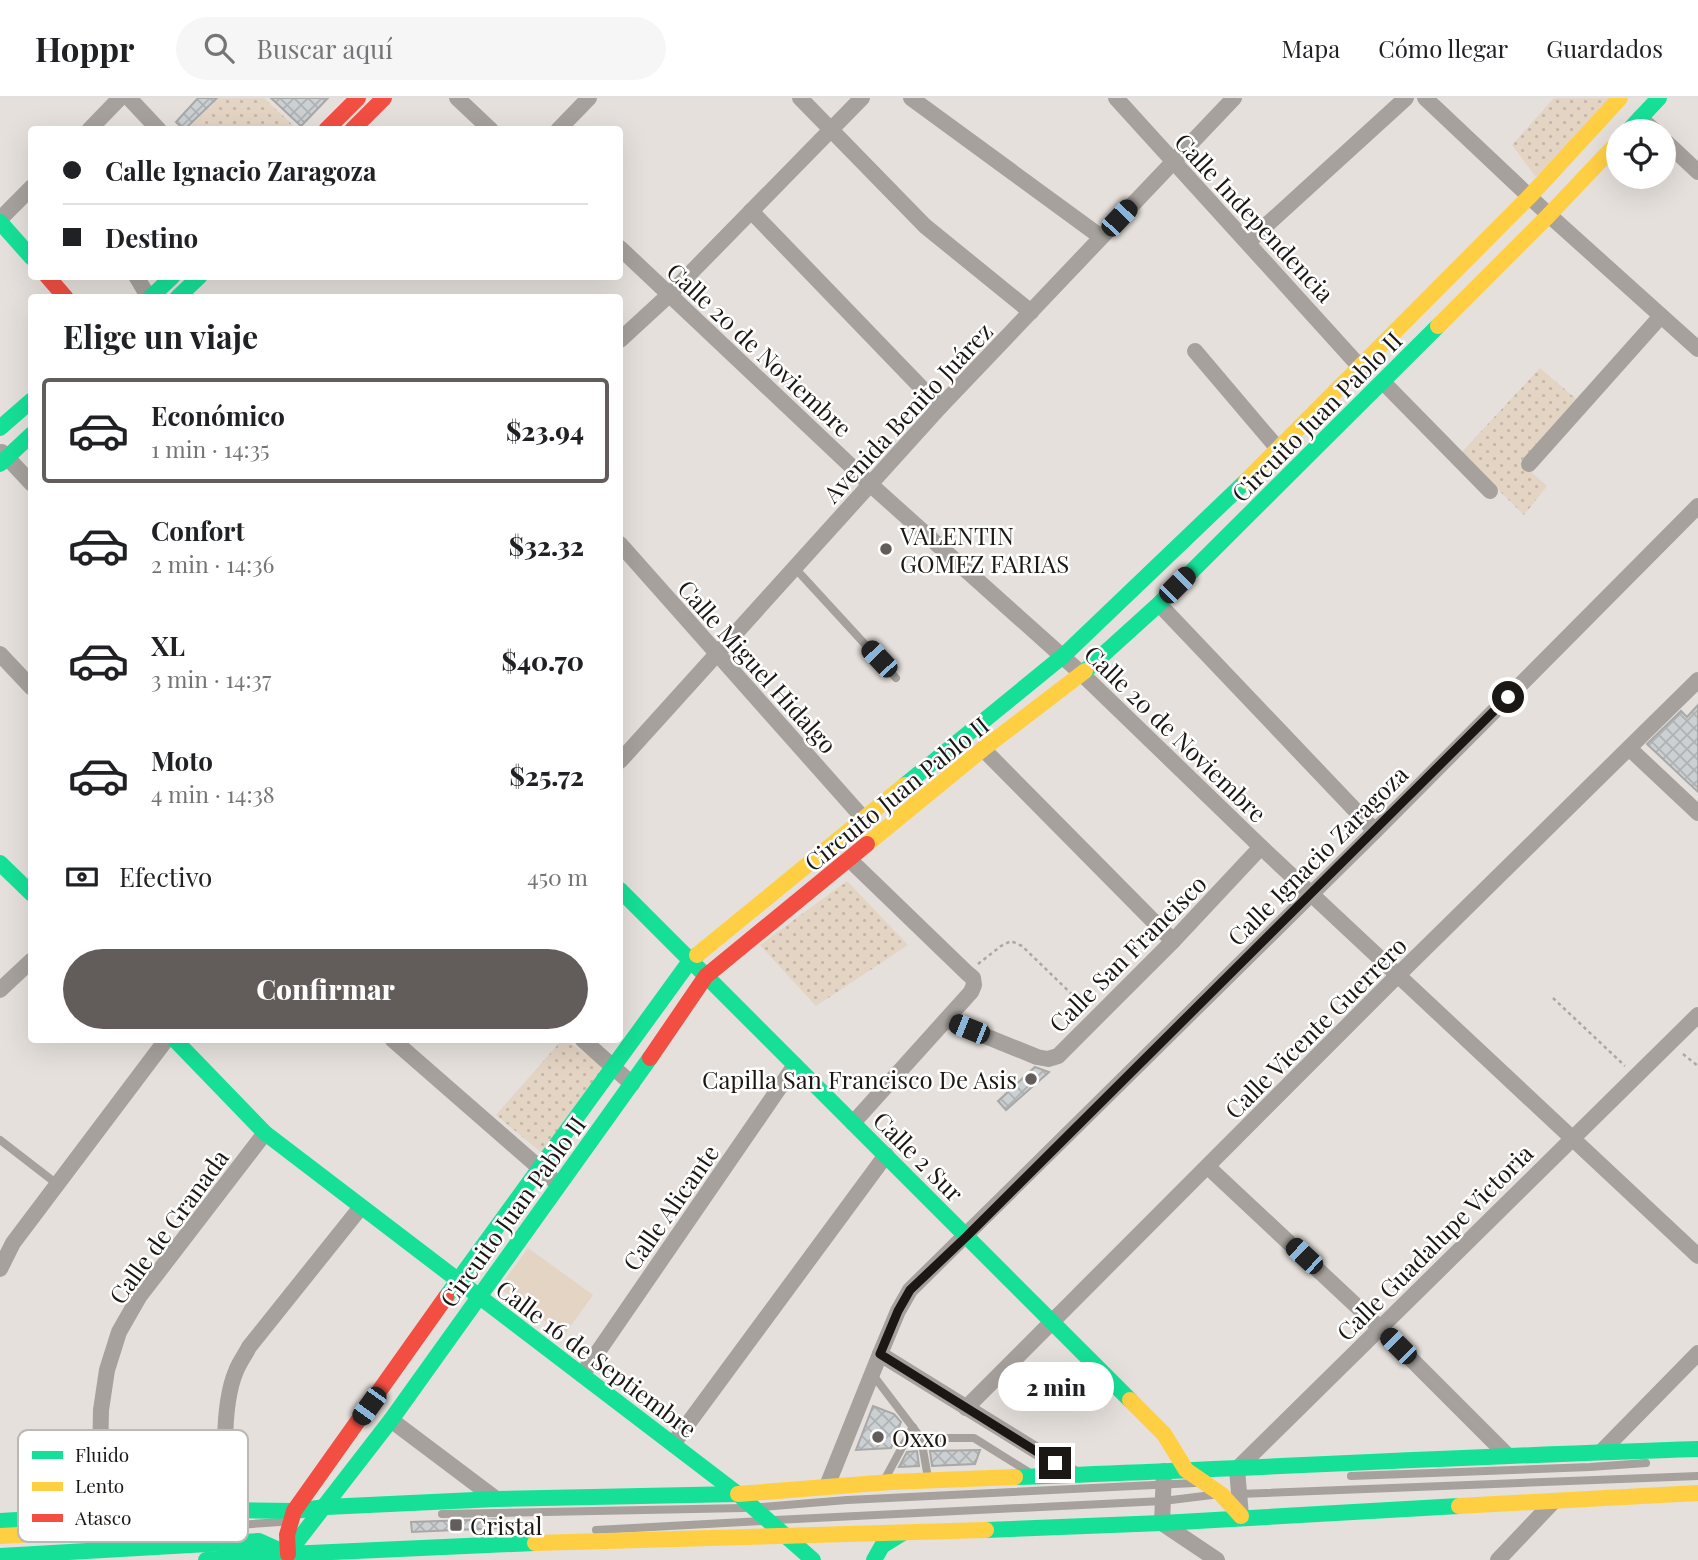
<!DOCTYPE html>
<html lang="es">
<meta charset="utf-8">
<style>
body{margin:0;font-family:"Playfair Display",serif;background:#f6f6f6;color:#202124;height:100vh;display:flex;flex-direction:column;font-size:26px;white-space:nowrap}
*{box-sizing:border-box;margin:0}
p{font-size:23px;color:#757577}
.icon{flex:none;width:38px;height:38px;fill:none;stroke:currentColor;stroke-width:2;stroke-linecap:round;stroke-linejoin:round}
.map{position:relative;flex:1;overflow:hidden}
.sheet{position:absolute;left:28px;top:196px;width:595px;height:749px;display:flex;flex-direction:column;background:#fff;border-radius:7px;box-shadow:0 7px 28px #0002}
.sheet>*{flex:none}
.hud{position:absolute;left:28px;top:28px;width:595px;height:154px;border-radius:7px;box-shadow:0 7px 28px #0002;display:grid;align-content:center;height:154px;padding:0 35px;background:#fff}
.fabs{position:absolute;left:1606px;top:21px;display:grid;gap:14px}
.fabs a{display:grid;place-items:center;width:70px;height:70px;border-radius:50%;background:#fff;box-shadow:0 7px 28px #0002;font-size:35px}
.end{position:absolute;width:32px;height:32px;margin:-16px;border:9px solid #1b1714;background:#fff;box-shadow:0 0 0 4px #fff}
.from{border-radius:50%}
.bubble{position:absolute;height:49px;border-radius:24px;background:#fff;box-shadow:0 7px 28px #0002;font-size:23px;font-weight:800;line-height:49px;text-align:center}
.car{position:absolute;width:21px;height:42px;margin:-21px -10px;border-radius:9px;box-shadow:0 0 5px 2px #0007;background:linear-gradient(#222 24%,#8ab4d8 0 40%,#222 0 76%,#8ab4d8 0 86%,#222 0)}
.hud b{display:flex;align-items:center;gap:24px;height:66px;font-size:26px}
.hud b+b{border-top:2px solid #e0e0e0}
.hud i{width:18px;height:18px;background:#202124}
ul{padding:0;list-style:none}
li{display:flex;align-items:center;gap:21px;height:105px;margin:0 14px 10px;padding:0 21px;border:4px solid transparent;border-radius:7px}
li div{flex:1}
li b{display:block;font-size:26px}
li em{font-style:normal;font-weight:800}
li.selected{border-color:#625d5a}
li>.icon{width:63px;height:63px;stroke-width:1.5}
h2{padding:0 35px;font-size:32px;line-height:84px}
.pay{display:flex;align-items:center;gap:18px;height:77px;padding:0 35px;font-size:26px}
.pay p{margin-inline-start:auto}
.primary-button{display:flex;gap:14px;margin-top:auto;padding:14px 35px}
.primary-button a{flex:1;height:80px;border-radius:42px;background:#625d5a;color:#fff;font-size:28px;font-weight:800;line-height:80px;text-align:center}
header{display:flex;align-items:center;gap:42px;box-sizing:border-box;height:98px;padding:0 35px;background:#fff;border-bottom:2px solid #e0e0e0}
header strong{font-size:33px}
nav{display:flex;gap:38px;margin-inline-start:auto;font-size:24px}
.search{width:490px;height:63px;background:#f6f6f6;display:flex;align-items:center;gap:18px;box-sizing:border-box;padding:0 24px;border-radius:38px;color:#757577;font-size:26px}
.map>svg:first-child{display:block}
.green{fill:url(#green-dots)}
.pitch{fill:#e4d4c4}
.building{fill:url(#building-cross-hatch);stroke:#a9a8a7;stroke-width:2}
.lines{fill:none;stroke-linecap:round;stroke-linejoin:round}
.path{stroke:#aba7a4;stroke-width:2.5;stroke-dasharray:3.5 3.5;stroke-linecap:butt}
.lane{stroke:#a6a19c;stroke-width:8}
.street{stroke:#a6a19c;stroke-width:16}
.fast{stroke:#16e098;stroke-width:16}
.slow{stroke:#ffcf43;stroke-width:16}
.jam{stroke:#f24e42;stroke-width:16}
.route{stroke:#1b1714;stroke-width:9}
.poi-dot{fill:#625d5a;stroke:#fff;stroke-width:2.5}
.labels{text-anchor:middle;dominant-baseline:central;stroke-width:5;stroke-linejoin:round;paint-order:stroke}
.street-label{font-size:24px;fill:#1b1714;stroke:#fff}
.poi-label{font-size:24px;fill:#1b1714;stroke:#fff;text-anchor:start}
.key{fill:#fff;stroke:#bbb9b8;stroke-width:2}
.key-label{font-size:19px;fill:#1b1714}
</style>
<header>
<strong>Hoppr</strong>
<div class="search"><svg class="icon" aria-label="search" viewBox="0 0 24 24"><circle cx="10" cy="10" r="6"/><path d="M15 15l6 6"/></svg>Buscar aquí</div>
<nav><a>Mapa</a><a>Cómo llegar</a><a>Guardados</a></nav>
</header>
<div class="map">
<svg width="1698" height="1462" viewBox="0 0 1698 1462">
<defs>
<pattern id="green-dots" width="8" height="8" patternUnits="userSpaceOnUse" patternTransform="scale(1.75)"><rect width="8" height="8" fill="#e4d4c4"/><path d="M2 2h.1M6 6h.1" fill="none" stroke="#c3b5a8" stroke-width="1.8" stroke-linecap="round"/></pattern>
<pattern id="building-cross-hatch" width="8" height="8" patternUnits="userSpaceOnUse" patternTransform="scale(1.75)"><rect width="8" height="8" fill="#cbd0d3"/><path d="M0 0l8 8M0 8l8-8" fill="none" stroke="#aeb2b4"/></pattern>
</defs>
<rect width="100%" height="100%" fill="#e5e0db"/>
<!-- green -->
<g class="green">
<path d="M219,0H264L297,31H188Z"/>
<path d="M1554,0H1612L1536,79L1512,47Z"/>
<path d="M1540,270L1576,301L1520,364L1547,388L1524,417L1461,355Z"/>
<path d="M847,783L908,847L816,908L760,847Z"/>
<path d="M562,942H566L605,970L543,1056L496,1017Z"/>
</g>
<!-- pitch -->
<path class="pitch" d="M528,1150L593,1197L564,1237L499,1190Z"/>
<!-- building -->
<g class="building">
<path d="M198,0H217L184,32L176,24Z"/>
<path d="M271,0H328L301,28Z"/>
<path d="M1698,607V694L1647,646L1681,613L1687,619Z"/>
<path d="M1035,969L1049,974L1006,1012L998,1003Z"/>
<path d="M873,1308L894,1316L901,1324L891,1350L856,1352Z"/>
<path d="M980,1352L975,1366L932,1368L930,1353Z"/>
<path d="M917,1353L919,1368L899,1369L907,1354Z"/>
<path d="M501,1421V1430L412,1434L411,1424Z"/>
</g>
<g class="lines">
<!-- path -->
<g class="path">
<path d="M978,866L1001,848L1011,843L1022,848L1085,909"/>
<path d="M1553,900L1625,968"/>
<path d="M1683,956L1698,968"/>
</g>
<!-- lane -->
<g class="lane">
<path d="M794,469L896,580"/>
<path d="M0,1042L57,1086"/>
<path d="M873,1277L921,1340L928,1380"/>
<path d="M921,1340H974L1027,1373"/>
<path d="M1351,1378L1590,1369L1646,1365"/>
<path d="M886,1379L913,1329"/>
<path d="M1239,1396L1698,1378"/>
<path d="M761,1409L847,1402L1195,1385"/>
<path d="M442,1416L744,1410"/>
<path d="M775,1422L1163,1403L1212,1397"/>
<path d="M596,1432L762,1423"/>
<path d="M97,1437L280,1424"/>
</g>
<!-- street -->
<g class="street">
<path d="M129,0L159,32"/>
<path d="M457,0L491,32"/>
<path d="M800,0L925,128L1031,214"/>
<path d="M911,0L1101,139"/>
<path d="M1116,0L1361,270"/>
<path d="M1425,0L1549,117L1698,251"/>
<path d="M1640,20L1655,33"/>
<path d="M89,32L120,0"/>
<path d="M558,32L589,0"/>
<path d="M1664,42L1698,74"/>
<path d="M751,113L940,309"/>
<path d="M0,121L32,89"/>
<path d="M1248,144L1406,0"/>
<path d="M620,150L871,387L1082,576L1261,749L1698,1158"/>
<path d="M136,178L149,200"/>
<path d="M620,242L670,196L862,0"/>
<path d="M1195,253L1279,352"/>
<path d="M1383,284L1490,393"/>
<path d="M2,354L32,386"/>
<path d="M1529,366L1661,218"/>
<path d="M620,446L863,720"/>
<path d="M1159,506L1375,733"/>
<path d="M0,556L32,590"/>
<path d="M983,651L1173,843"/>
<path d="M1630,651L1698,715"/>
<path d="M620,663L940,309L1234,0"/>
<path d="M850,762L967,875L973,880L974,887L971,894L853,1025"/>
<path d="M0,892L32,862"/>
<path d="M946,922L1037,959L1048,961L1058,958L1173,843L1261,749"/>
<path d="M393,942L558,1086"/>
<path d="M583,942L632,986"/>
<path d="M1208,1069L1380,1230L1507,1357"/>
<path d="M0,1171L13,1145L166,942"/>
<path d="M880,1256L1074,1376"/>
<path d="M582,1277L795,967"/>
<path d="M966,1310L1398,877L1698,582"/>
<path d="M391,1322L496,1401"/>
<path d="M673,1346L886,1057"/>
<path d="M1601,1354L1698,1255"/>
<path d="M1164,1373L1162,1425L1217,1462"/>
<path d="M827,1388L880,1256L898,1213L910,1192L1375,733L1698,408"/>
<path d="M99,1417L101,1312L107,1272L119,1234L139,1199L265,1035"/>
<path d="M1241,1418L1237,1371L1698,917"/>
<path d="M230,1451C228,1402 217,1318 236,1273C239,1265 245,1257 249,1249L361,1109"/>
<path d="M1498,1462L1553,1404"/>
</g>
<!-- fast -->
<g class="fast">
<path d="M1628,33L1659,0"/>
<path d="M0,124L32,160"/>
<path d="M150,200L173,178"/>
<path d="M177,200L200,178"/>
<path d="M0,330L32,302"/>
<path d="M0,366L32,336"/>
<path d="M1085,573L1159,506L1438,228"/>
<path d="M905,687L1063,558L1246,383"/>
<path d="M0,765L32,796"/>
<path d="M620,792L1130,1302"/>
<path d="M175,942L265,1035L738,1396L813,1462"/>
<path d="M446,1199L690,863L697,857"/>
<path d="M1015,1379C1243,1371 1470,1358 1698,1351"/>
<path d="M0,1423L99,1417"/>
<path d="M986,1432L1162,1425L1459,1408"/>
<path d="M80,1435L99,1417L229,1412L294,1413L326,1409L496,1401L738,1396"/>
<path d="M0,1458L259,1443L288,1456L535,1445"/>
<path d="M285,1459L391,1322L650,960"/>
<path d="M206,1462L288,1456"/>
<path d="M874,1462L882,1448L903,1435"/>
</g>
<!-- slow -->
<g class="slow">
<path d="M1438,228L1549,117L1619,43"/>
<path d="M1246,383L1530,98L1620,0"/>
<path d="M867,746L983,651L1085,573"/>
<path d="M697,857L905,687"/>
<path d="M1130,1302L1164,1336L1186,1372L1221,1396L1241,1418"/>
<path d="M738,1396L891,1384L1015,1379"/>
<path d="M1459,1408L1698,1395"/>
<path d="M0,1438L95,1433"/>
<path d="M535,1445L986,1432"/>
</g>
<!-- jam -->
<g class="jam">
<path d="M326,32L358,0"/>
<path d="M352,32L384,0"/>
<path d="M47,178L66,200"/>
<path d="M650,960L706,878L867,746"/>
<path d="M288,1456L287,1437L294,1413L446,1199"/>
</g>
</g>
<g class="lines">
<!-- route -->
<path class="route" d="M1055,1365L880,1256L898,1213L910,1192L967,1138L1508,599"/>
</g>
<!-- markers -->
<g class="poi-dot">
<circle cx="886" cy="451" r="7"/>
<circle cx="1031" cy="981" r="7"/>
<circle cx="878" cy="1339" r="7"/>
<rect x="449" y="1420" width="14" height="14" rx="3.5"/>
</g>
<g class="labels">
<!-- street labels -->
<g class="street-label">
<text transform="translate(1255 119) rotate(47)">Calle Independencia</text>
<text transform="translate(760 251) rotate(43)">Calle 20 de Noviembre</text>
<text transform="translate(907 314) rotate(-47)">Avenida Benito Juárez</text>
<text transform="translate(1316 318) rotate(-45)">Circuito Juan Pablo II</text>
<text transform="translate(758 568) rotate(48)">Calle Miguel Hidalgo</text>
<text transform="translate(1176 635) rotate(44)">Calle 20 de Noviembre</text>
<text transform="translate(896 695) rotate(-39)">Circuito Juan Pablo II</text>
<text transform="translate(1317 757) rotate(-45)">Calle Ignacio Zaragoza</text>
<text transform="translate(1127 855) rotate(-45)">Calle San Francisco</text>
<text transform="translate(1315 929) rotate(-45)">Calle Vicente Guerrero</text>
<text transform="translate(919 1058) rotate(45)">Calle 2 Sur</text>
<text transform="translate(670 1109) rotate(-55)">Calle Alicante</text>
<text transform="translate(512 1113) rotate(-54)">Circuito Juan Pablo II</text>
<text transform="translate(168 1128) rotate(-54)">Calle de Granada</text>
<text transform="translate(1434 1144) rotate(-45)">Calle Guadalupe Victoria</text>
<text transform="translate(597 1260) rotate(37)">Calle 16 de Septiembre</text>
</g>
<!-- poi labels -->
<g class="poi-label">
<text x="900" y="437">VALENTIN<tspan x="900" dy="28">GOMEZ FARIAS</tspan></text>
<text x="1017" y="981" text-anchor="end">Capilla San Francisco De Asis</text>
<text x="892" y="1339">Oxxo</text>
<text x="470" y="1427">Cristal</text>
</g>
</g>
<!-- legend -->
<rect x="18" y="1332" width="230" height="112" rx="10" class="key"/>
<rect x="32" y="1353" width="31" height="8" fill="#16e098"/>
<rect x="32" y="1384" width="31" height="9" fill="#ffcf43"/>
<rect x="32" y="1416" width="31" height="8" fill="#f24e42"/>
<g class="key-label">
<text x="75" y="1364">Fluido</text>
<text x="75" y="1395">Lento</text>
<text x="75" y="1427">Atasco</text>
</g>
</svg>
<div class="fabs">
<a><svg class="icon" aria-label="locate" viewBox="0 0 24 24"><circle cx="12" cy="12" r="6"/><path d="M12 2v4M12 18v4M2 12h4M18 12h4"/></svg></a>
</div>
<i class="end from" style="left:1508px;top:599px"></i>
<i class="end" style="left:1055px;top:1365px"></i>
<div class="bubble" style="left:998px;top:1264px;width:116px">2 min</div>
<i class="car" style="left:1119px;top:120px;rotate:43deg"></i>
<i class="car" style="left:1177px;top:487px;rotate:45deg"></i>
<i class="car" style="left:879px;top:561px;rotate:317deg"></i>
<i class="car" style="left:969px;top:931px;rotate:292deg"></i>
<i class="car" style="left:1304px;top:1158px;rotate:313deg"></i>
<i class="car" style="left:1398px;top:1248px;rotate:315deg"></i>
<i class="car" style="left:369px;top:1308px;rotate:216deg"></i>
<div class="hud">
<b><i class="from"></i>Calle Ignacio Zaragoza</b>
<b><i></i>Destino</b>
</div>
<section class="sheet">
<h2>Elige un viaje</h2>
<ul>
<li class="selected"><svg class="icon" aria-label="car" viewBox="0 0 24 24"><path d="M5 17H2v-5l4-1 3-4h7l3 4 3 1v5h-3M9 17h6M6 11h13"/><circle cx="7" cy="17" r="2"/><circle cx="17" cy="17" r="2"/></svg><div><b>Económico</b><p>1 min · 14:35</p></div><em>$23.94</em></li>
<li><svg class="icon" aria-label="car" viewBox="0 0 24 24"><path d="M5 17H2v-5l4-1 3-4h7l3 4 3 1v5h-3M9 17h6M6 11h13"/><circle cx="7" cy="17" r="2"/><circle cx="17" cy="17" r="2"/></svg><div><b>Confort</b><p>2 min · 14:36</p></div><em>$32.32</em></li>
<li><svg class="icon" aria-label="car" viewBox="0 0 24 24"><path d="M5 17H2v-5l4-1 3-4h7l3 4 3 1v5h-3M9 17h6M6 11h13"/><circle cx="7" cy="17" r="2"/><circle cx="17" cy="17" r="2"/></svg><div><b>XL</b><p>3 min · 14:37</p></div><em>$40.70</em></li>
<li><svg class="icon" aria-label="car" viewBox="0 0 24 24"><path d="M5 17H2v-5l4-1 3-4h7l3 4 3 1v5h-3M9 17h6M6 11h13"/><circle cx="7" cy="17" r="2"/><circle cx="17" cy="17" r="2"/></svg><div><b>Moto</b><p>4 min · 14:38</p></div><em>$25.72</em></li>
</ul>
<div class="pay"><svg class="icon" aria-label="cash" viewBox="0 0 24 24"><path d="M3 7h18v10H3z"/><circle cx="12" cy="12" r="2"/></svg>Efectivo<p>450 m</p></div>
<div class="primary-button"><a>Confirmar</a></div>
</section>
</div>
